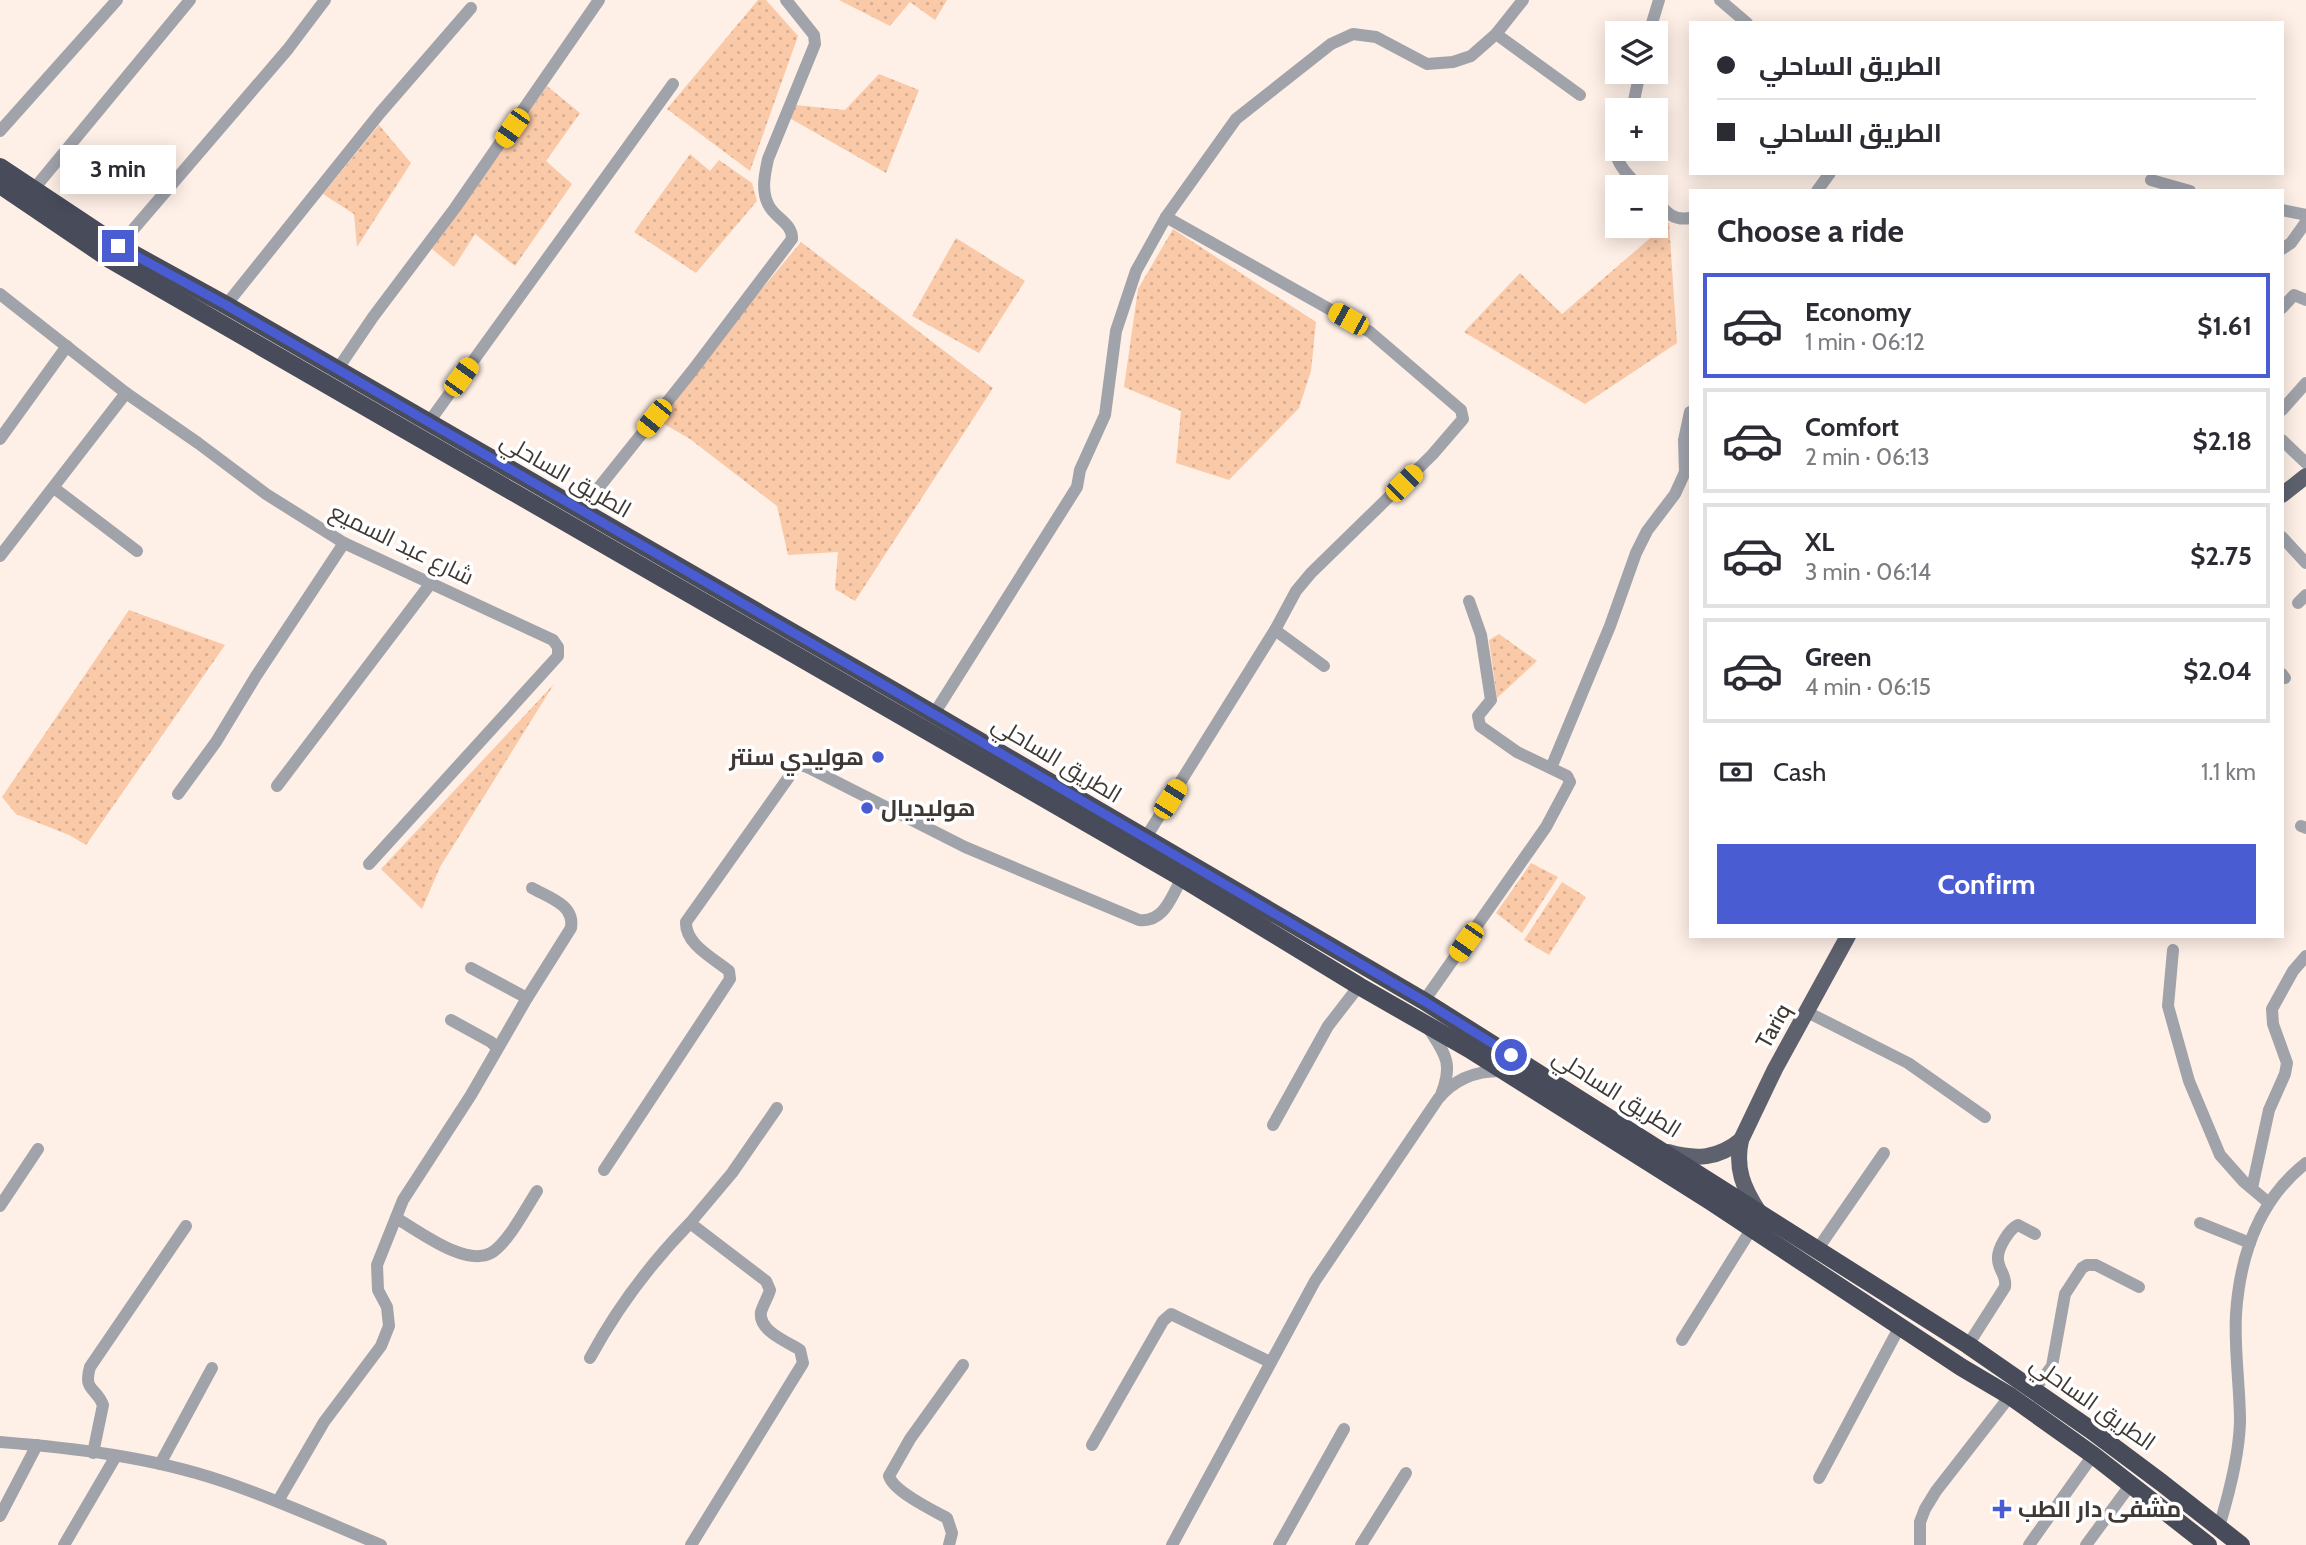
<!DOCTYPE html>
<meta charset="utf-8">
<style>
body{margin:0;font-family:Cabin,Cairo,sans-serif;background:#f2f2f3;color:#2b2b33;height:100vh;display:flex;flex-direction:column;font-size:26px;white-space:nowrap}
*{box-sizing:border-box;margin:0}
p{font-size:23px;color:#7c7c81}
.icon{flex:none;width:38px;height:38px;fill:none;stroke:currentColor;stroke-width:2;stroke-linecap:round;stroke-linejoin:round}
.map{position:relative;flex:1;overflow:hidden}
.details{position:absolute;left:1689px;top:189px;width:595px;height:749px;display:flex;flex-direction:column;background:#fff;border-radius:0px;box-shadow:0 4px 18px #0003}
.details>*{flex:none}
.hud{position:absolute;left:1689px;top:21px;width:595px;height:154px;border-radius:0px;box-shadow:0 4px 18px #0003;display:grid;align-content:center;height:154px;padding:0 28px;background:#fff}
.controls{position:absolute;left:1605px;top:21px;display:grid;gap:14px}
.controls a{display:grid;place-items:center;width:63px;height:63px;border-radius:0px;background:#fff;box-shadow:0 4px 18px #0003;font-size:35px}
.end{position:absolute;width:32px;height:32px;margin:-16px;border:9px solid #495cd1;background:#fff;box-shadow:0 0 0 4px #fff}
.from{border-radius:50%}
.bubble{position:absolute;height:49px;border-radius:0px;background:#fff;box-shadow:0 4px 18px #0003;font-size:23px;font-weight:800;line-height:49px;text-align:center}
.car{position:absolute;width:21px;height:42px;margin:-21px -10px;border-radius:9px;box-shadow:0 0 5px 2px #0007;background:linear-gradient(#f5c518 24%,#345 0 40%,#f5c518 0 76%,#345 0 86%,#f5c518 0)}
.hud b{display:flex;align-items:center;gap:24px;height:66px;font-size:26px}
.hud b+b{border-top:2px solid #e1e1e2}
.hud i{width:18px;height:18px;background:#2b2b33}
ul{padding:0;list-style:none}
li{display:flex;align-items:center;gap:21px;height:105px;margin:0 14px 10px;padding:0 14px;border:4px solid #e1e1e2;border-radius:0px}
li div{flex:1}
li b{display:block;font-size:26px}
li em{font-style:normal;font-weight:800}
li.selected{border-color:#495cd1}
li>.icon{width:63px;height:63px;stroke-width:1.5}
h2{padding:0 28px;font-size:32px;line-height:84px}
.pay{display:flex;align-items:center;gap:18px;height:77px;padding:0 28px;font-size:26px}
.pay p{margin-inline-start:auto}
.action{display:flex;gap:14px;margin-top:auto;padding:14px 28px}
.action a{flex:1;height:80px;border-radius:0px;background:#495cd1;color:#fff;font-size:28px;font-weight:800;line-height:80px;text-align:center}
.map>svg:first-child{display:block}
.grass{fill:url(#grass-dots)}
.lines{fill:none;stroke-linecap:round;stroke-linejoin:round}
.minor{stroke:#a1a3ab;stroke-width:12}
.major{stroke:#5e626f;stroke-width:16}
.highway{stroke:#474b5a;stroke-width:18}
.route{stroke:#495cd1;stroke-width:9}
.poi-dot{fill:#495cd1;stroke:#fff;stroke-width:2.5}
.labels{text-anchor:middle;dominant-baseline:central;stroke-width:7;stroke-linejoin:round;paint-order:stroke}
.street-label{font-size:23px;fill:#3f3834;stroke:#fff}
.poi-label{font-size:23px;font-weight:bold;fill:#3f3834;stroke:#fff;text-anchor:start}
</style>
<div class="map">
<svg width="2306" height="1545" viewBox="0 0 2306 1545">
<defs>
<pattern id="grass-dots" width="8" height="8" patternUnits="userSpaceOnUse" patternTransform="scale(1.75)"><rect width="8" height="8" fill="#f9c9a8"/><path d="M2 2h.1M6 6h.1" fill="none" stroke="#d6ad91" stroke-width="1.8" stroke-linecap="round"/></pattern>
</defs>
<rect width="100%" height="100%" fill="#fef0e7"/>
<!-- grass -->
<g class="grass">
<path d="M758,0H766L798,36L750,171L667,109Z"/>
<path d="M839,0H947L935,20L910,2L890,26Z"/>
<path d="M879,74L919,90L886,173L786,116L796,105L845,110Z"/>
<path d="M547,86L580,113L546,161L572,184L515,266L475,234L454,267L432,249Z"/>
<path d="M379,125L411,163L357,247L354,214L323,194Z"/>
<path d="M690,154L710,171L719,160L752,183L757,201L696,273L634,232Z"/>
<path d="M1669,222L1677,343L1585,404L1464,332L1520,273L1562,314Z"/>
<path d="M1173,229L1316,322L1311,371L1299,408L1229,480L1176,463L1181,411L1124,387L1138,289Z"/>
<path d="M956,238L1025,281L979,353L912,316Z"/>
<path d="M801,242L993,388L855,601L835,589L838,552L788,555L777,506L690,439L654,418Z"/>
<path d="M129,610L225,645L86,845L69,835L16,814L2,797Z"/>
<path d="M1499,634L1537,661L1497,698L1489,640Z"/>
<path d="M554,684L440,867L422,909L381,869Z"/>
<path d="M1531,863L1558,877L1522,933L1496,913Z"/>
<path d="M1562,882L1586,897L1549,955L1524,940Z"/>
</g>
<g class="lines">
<!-- minor -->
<g class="minor">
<path d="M1720,0L1747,23"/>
<path d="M1649,33L1659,0"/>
<path d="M1496,34L1580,95"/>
<path d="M1632,110L1640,72"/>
<path d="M0,131L117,0"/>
<path d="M1617,139C1610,158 1627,175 1640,187"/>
<path d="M2151,180L2190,191"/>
<path d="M33,190L190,0"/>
<path d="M1817,191L1830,173"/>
<path d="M1656,201C1667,213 1674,221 1690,218"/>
<path d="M2282,210L2306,215"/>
<path d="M119,246L288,49L325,0"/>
<path d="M2282,249L2291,243L2306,222"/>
<path d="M0,294L126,393L198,443L266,494L344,543L553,640L558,647V656L369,864"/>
<path d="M226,305L380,113L471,8"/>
<path d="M2282,308L2294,295L2306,300"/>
<path d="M337,370L373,317L455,208L599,0"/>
<path d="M2282,410L2306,383"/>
<path d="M429,422L673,84"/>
<path d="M0,439L67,346"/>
<path d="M2282,440L2306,463"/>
<path d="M54,488L137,551"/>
<path d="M580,511L692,371L792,239C793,223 774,218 768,204C761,190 765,173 768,159L815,44L814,35L786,0"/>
<path d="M2282,537L2306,563"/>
<path d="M0,556L126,393"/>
<path d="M2298,603L2306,595"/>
<path d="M1275,630L1324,666"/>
<path d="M2282,674L2285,678"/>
<path d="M934,714L1077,487L1080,470L1105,415L1116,331L1136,271L1166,217L1236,119L1331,44L1353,34L1376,37L1427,64L1453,62L1471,56L1496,34L1523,0"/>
<path d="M1551,768L1610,626L1636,553L1647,531L1675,494L1685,472L1684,440L1690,412"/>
<path d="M277,786L431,583"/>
<path d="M178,794L216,742L256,676L344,543"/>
<path d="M2301,826L2306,828"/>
<path d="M1145,839L1275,630L1296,591L1311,573L1432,455L1463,419L1461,410L1370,332L1166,217"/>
<path d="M2173,950L2168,1006L2189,1081L2220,1155L2244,1182L2269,1203"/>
<path d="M527,998L571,928C575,905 550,898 532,888"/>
<path d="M1424,1001L1546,827L1570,782L1567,776L1517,752L1480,726L1478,716L1491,700L1481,635L1469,601"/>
<path d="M1807,1012L1908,1063L1985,1117"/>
<path d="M451,1020L491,1042L497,1048"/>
<path d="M1427,1026C1445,1054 1454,1062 1441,1095"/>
<path d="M1273,1125L1328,1026L1359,986"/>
<path d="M604,1170L730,979L729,971C713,958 685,944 686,922L796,767L801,765L807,767L965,847L1139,920C1164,923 1171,897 1182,878"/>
<path d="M2252,1188L2269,1110L2285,1074L2287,1063L2273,1024L2272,1009L2293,971L2306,956"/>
<path d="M0,1206L38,1149"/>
<path d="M396,1218C419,1231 465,1267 491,1253C508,1243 526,1208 537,1191"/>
<path d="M2200,1223L2250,1243"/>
<path d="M1817,1250L1884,1153"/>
<path d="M1682,1340L1752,1228"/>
<path d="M1968,1345L2005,1287C2007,1275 1998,1270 1998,1259C1997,1249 2009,1229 2018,1225L2035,1234"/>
<path d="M590,1358C617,1308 650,1264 690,1223"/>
<path d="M2034,1390L2052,1366L2065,1294L2082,1268L2087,1265H2096L2139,1287"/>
<path d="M0,1442C74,1448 151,1457 222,1481C276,1499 328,1523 381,1545"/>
<path d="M1092,1445L1163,1321L1171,1314L1270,1362"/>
<path d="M93,1453L103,1405C96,1387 83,1391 90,1367L186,1226"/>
<path d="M160,1464L212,1368"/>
<path d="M1819,1478L1900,1326"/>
<path d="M278,1501L324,1422L381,1346L389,1326L387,1307L378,1290L377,1265L403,1200L471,1095L527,998L471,968"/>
<path d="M0,1516L37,1445"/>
<path d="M2219,1527C2229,1494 2239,1457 2240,1422C2240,1386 2234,1350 2236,1314C2240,1255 2259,1200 2306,1163"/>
<path d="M64,1545L116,1456"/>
<path d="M691,1545L803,1363L800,1350C788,1342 758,1331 761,1312C763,1305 768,1297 770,1290L766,1281L690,1223L732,1173L777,1108"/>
<path d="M949,1545L952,1533L947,1518C932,1510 893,1491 889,1476L910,1439L963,1365"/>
<path d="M1172,1545L1315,1281L1438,1099C1455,1078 1477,1070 1504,1071"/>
<path d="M1279,1545L1344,1429"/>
<path d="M1361,1545L1406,1473"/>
<path d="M1920,1545V1522L1925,1509L1936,1491L2010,1396"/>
<path d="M2029,1545L2093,1455"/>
<path d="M2086,1545L2131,1484"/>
</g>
<!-- major -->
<g class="major">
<path d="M2282,495L2306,476"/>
<path d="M1668,1152C1696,1160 1718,1159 1741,1140"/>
<path d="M1759,1212C1743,1188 1735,1168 1741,1140L1775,1069L1848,936"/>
</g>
<!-- highway -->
<g class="highway">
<path d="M0,167L119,246L226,305L896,692L1424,1001L1968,1345L2091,1430L2162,1483L2241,1545"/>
<path d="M0,185L111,260L1182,878L1359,986L1469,1049L1710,1201L1961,1367L2010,1396L2093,1455L2208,1545"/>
</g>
</g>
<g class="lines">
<!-- route -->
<path class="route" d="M118,246L226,305L896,692L1424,1001L1511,1055"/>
</g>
<!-- markers -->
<g class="poi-dot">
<circle cx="878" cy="757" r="7"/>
<circle cx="867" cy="808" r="7"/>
<path d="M1998.5 1498.5h7v7h7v7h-7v7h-7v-7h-7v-7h7z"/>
</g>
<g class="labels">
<!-- street labels -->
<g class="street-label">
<text transform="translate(566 475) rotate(30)">الطريق الساحلي</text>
<text transform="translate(402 544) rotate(26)">شارع عبد السميع</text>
<text transform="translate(1057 759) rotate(31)">الطريق الساحلي</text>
<text transform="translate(1773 1026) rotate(-61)">Tariq</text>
<text transform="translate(1617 1093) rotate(32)">الطريق الساحلي</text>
<text transform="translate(2093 1403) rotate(35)">الطريق الساحلي</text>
</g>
<!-- poi labels -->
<g class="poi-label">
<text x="864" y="757" text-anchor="end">هوليدي سنتر</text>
<text x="881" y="808">هوليديال</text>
<text x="2018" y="1509">مشفى دار الطب</text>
</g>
</g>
</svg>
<div class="controls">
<a><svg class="icon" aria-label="layers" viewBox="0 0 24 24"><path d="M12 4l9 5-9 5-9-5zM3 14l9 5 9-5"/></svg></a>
<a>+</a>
<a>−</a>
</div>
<i class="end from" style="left:1511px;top:1055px"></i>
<i class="end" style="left:118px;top:246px"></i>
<div class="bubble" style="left:60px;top:145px;width:116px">3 min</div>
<i class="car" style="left:512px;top:128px;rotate:215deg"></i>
<i class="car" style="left:1348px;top:319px;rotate:299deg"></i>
<i class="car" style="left:461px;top:377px;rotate:36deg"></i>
<i class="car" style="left:654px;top:418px;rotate:219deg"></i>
<i class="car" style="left:1404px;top:483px;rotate:45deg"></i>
<i class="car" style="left:1170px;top:799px;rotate:32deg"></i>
<i class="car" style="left:1466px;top:942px;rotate:215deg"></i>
<div class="hud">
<b><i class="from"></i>الطريق الساحلي</b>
<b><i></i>الطريق الساحلي</b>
</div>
<section class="details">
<h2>Choose a ride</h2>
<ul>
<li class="selected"><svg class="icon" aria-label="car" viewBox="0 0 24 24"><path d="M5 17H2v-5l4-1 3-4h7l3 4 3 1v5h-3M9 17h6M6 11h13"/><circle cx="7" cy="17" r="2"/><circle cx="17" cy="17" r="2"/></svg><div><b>Economy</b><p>1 min · 06:12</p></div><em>$1.61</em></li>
<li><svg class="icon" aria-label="car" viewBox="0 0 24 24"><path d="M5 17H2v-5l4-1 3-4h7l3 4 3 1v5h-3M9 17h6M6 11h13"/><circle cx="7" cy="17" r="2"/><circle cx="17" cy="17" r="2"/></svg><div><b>Comfort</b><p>2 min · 06:13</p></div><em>$2.18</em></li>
<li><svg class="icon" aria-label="car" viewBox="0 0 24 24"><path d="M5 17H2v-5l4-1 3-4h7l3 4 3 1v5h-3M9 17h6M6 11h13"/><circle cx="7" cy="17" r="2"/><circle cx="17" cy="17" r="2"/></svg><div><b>XL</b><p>3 min · 06:14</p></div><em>$2.75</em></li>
<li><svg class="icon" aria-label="car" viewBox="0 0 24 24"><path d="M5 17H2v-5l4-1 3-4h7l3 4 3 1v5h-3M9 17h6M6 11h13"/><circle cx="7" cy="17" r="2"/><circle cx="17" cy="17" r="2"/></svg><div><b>Green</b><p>4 min · 06:15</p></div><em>$2.04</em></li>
</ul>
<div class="pay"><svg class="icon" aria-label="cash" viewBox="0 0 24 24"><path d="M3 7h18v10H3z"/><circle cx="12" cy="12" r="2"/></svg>Cash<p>1.1 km</p></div>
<div class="action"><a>Confirm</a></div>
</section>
</div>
